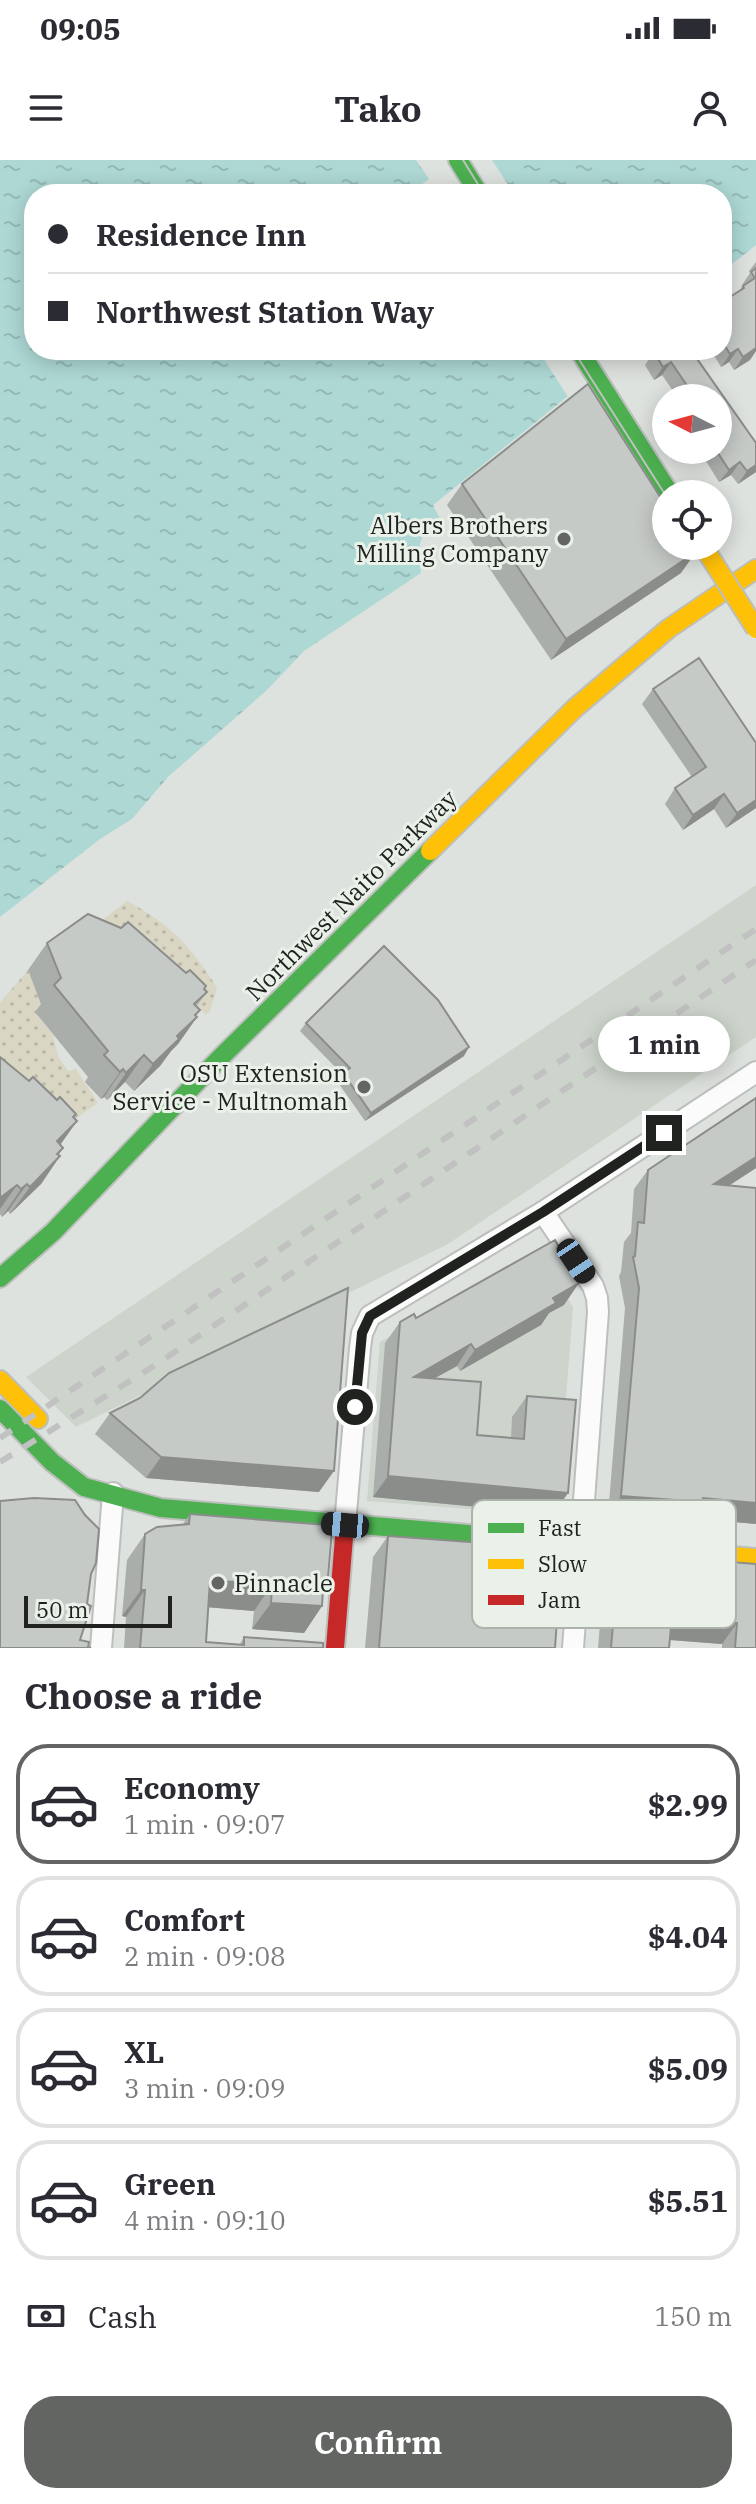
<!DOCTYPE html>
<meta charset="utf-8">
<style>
body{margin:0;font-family:"IBM Plex Serif",serif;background:#f2f2f3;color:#2b2b33;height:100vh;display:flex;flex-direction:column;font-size:30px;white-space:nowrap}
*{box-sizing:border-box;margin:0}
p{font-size:26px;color:#7c7c81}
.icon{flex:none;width:44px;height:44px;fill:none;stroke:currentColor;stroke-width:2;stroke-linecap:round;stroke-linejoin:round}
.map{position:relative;height:1488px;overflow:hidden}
.details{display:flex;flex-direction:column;background:#fff;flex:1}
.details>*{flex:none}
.hud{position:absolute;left:24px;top:24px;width:708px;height:176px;border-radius:32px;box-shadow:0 4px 20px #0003;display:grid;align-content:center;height:176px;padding:0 24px;background:#fff}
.needle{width:52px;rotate:276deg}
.tools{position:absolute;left:652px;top:224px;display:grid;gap:16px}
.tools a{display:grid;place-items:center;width:80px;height:80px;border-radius:50%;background:#fff;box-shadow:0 4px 20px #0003;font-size:40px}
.scale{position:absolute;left:24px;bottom:20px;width:148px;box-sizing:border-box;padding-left:8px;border:4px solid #20221f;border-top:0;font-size:22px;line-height:28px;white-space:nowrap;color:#20221f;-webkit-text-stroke:6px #eaf1e9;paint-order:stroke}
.end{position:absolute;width:36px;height:36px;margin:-18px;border:10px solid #20221f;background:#fff;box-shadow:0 0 0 4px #fff}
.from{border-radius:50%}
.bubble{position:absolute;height:56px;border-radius:28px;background:#fff;box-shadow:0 4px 20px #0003;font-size:26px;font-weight:800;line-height:56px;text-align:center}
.car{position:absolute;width:24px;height:48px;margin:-24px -12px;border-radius:10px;box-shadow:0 0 6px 2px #0007;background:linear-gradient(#222 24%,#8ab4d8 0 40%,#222 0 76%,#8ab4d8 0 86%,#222 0)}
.hud b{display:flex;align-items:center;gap:28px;height:76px;font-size:30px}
.hud b+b{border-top:2px solid #e1e1e2}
.hud i{width:20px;height:20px;background:#2b2b33}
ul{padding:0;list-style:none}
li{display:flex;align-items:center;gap:24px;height:120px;margin:0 16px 12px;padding:0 8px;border:4px solid #e1e1e2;border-radius:32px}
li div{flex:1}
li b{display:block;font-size:30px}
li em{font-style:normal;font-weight:800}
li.selected{border-color:#626562}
li>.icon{width:72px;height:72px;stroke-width:1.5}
h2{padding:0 24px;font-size:36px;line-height:96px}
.pay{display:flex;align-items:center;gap:20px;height:88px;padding:0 24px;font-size:30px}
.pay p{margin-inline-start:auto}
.cta{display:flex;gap:16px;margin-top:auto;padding:16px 24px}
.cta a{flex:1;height:92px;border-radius:32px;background:#626562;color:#fff;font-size:32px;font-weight:800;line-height:92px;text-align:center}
.status{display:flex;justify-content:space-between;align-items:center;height:56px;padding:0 40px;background:#fff;direction:ltr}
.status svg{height:22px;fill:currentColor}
header{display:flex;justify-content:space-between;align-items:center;height:104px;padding:0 24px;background:#fff;font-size:36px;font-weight:800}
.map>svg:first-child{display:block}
.built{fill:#ccd4cb}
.grass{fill:url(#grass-dots)}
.water{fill:url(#water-ripples)}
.pier{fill:#dee2de}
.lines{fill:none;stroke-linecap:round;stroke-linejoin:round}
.street-casing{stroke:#bcbfbc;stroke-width:24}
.fast-casing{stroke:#bcbfbc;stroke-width:22}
.slow-casing{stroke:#bcbfbc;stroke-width:22}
.jam-casing{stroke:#bcbfbc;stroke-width:22}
.street{stroke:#fafbfa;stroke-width:20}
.fast{stroke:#4caf50;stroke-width:18}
.slow{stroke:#ffc107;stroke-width:18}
.jam{stroke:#c62828;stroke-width:18}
.tram{stroke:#c0c1c0;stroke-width:2}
.rail{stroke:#c0c1c0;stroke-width:6;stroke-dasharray:14 14;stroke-linecap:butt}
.slow-bridge-casing{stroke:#bcbfbc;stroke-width:22;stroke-linecap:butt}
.slow-bridge{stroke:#ffc107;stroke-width:18}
.wall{fill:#aaaeab}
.shaded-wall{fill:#8b8d8b}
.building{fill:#c6cac7;stroke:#8b8d8b;stroke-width:2}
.route{stroke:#20221f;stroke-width:10}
.poi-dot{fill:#626562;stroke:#eaf1e9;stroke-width:3}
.labels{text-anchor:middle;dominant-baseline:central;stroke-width:6;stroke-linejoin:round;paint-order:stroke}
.poi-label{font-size:24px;fill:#20221f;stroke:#eaf1e9;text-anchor:end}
.street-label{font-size:24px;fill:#20221f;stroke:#eaf1e9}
.key{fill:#eaf1e9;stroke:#adb3ac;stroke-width:2}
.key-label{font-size:22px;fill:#20221f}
</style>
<div class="status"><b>09:05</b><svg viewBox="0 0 49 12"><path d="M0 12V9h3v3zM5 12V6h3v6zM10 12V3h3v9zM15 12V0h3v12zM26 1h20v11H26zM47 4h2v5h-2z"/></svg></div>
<header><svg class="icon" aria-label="menu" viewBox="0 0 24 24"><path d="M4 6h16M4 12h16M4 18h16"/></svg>Tako<svg class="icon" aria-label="person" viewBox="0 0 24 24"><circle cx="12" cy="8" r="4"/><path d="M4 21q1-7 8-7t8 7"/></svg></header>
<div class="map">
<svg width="756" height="1488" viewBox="0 0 756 1488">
<defs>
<pattern id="grass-dots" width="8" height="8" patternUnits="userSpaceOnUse" patternTransform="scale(2)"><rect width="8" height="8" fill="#d9d6c4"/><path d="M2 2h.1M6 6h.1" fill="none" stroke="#bab7a8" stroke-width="1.8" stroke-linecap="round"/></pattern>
<pattern id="water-ripples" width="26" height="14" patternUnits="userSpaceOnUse" patternTransform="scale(2)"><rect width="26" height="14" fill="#add8d4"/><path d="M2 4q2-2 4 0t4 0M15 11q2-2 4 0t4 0" fill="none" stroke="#95b9b6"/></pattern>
</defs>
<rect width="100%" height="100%" fill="#dee2de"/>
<!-- built -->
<g class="built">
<path d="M756,725V877L448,1084L76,1267L26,1217Z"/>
<path d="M540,1091L573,1147L557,1356L367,1341L380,1182Z"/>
</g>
<!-- grass -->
<g class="grass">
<path d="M127,741C168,762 194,789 217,828L210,851L206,855L198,847L196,833L87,772Z"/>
<path d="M28,810L42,845L36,853L53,875L58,896L68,911L76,909L98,943L75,959L0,923V843Z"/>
</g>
<!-- water -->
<path class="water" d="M0,0H756V85L722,112V34H34V190H625L433,345L440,359C418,376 417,385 421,413L304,491L267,530L168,617L132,659L100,679L0,757Z"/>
<!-- pier -->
<g class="pier">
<path d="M416,0H492L514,34H427L421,25L429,19Z"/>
<path d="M538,190H614L620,200L570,240Z"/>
</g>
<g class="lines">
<defs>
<g id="street">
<path d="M543,1052L593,1126L597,1138L598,1152L573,1488"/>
<path d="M345,1365L360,1188L362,1173L370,1156L543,1052L756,912"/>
<path d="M101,1488L113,1333"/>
</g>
<g id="fast">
<path d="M458,0L479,34"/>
<path d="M579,190L670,334"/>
<path d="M0,1118L53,1072L218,900L430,691"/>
<path d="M0,1249L52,1302L84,1327L161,1348L503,1377"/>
</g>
<g id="slow">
<path d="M430,691L575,548L668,469L756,409"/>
<path d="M0,1220L38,1259"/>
<path d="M503,1377L756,1398"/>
</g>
<path id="jam" d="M335,1488L345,1365"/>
</defs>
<!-- street casing -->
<use href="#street" class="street-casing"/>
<!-- fast casing -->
<use href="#fast" class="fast-casing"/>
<!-- slow casing -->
<use href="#slow" class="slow-casing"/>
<!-- jam casing -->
<use href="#jam" class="jam-casing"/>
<!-- street -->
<use href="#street" class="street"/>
<!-- fast -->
<use href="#fast" class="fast"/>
<!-- slow -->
<use href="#slow" class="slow"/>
<!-- jam -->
<use href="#jam" class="jam"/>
<!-- tram -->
<g class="tram">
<path d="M463,0L484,34"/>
<path d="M573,190L666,336"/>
<path d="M698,386L756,477"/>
</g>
<!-- rail -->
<g class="rail">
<path d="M0,1278L756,769"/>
<path d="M0,1302L154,1206L756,800"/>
</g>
<defs>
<path id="slow-bridge" d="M703,386L756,469"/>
</defs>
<!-- slow-bridge casing -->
<use href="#slow-bridge" class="slow-bridge-casing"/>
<!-- slow-bridge -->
<use href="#slow-bridge" class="slow-bridge"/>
</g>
<!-- wall -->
<g class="wall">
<path d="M756,102V191L750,200L734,210L729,202L721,207L712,192L699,200L756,283V312L738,324L731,315L719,322L699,290H718V238H678L662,215L654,220L645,205L651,196L650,193L652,190H722V142L739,132L742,126V125L750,113L749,111Z"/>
<path d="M462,324L681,413L551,500L447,345Z"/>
<path d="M653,529L756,583V648L726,668L714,649L683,670L665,644L675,628L692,617L642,544Z"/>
<path d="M47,783L204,829L207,832L196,847V856L197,857L178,884L171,891L160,906L134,931L125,922L107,940L104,937L101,939L85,922L88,917L35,852L41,844L28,810Z"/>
<path d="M306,863L464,896L365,961L337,921L342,914L300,871Z"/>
<path d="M0,897L29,921L76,954L74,958L77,961L60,985L63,988L58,995L60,996L41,1024L10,1054L8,1051L2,1057L0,1054Z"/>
<path d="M756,938V1008L729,1026L756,1028V1364L691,1358L689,1362L608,1355L625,1148L619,1116L621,1112L624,1082L631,1073L634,1029L648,1010Z"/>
<path d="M564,1145L549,1153L541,1165L460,1211L457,1206L434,1218L477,1275L511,1278L512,1257L527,1236L568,1333L553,1354L373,1337L385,1183L400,1162L416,1158Z"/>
<path d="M110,1253L319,1332L146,1318L95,1274Z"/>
<path d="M190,1354L323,1436L322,1446L304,1473L252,1469L254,1451L208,1447L206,1482L240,1484L244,1477L323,1488H124L126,1457L122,1456L127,1400L145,1374L183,1364Z"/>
<path d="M388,1376L555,1488H365L373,1397Z"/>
<path d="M619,1393L756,1404V1488H722V1484L670,1480L669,1488H598L604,1414Z"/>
</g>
<!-- shaded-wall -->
<g class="shaded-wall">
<path d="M756,184V191L750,200L734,210L743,197Z"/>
<path d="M738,189L729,202L721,207L730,194Z"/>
<path d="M704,190H713L686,209L695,196Z"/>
<path d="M671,202L662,215L654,220L663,207Z"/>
<path d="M740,302L731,315L719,322L729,310Z"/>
<path d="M756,305V312L738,324L747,311Z"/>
<path d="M696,392L681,413L551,500L566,479Z"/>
<path d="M724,634L714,649L683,670L693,655Z"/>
<path d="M756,640V648L726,668L737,653Z"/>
<path d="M200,850L190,863L197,857L178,884L171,891L160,906L134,931L153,904Z"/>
<path d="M469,887L464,896L365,961L371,953Z"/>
<path d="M144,895L125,922L107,940L126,913Z"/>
<path d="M123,909L104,937L101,939L120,912Z"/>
<path d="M76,954L59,979L77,961L58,988L54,984Z"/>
<path d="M63,988L51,1006L60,996L41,1024L10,1054L30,1027Z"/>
<path d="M756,997V1008L700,1044L714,1024Z"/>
<path d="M27,1024L8,1051L2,1057L21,1029Z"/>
<path d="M17,1025L0,1049V1038Z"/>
<path d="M579,1123L564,1145L549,1153L541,1165L460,1211L475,1190L553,1138Z"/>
<path d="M471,1184L457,1206L399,1238L414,1217Z"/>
<path d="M161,1297L334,1311L319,1332L146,1318Z"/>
<path d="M388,1316L568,1333L553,1354L373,1337Z"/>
<path d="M621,1336L703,1338L756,1343V1364L691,1358L689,1362L608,1355Z"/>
<path d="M210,1420L272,1425L254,1451L192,1446Z"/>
<path d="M323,1429H327L315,1446H322L304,1473L252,1469L271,1443Z"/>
<path d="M141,1430H145L126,1457L122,1456Z"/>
<path d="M672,1457L737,1463L722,1484L657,1479Z"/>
</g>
<!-- building -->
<g class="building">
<path d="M756,108V188L743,197L738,189L730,194L722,181V142L744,128L743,126L755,118L751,112Z"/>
<path d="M657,190H704L695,196L756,283V305L747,311L740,302L729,310L716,290H718V238H684L682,235L685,234L683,231L688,227L671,202L663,207L654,192Z"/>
<path d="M588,224L666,346V386H692L696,392L566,479L462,324Z"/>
<path d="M699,498L756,583V640L737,653L724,634L693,655L675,628L706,607L653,529Z"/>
<path d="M88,754L121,768L128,762L186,813L190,810L206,826L204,829L207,832L194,844L200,850L195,855L197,857L177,876L179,879L153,904L144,895L126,913L123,909L120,912L104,895L108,891L54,825L61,818L47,783Z"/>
<path d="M384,786L438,840L469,887L371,953L343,913L350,908L306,863Z"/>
<path d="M0,897L29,921L33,917L57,940L60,937L76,954L73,957L77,961L57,981L63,988L57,994L60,996L30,1027L27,1024L21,1029L17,1025L0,1038Z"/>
<path d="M756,938V997L714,1024L756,1028V1343L703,1338L702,1342L621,1336L639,1128L633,1097L635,1096L638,1062L644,1063L648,1010Z"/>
<path d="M555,1080L579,1123L553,1138L556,1143L475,1190L471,1184L414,1217L481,1222L477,1275L524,1279L527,1236L576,1240L568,1333L388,1316L400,1162L414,1154L416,1158Z"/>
<path d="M348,1128L334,1311L161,1297L110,1253L140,1238L169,1213Z"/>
<path d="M34,1338L75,1340L85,1355L99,1369L96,1403L91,1414L87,1444L91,1446L80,1480L89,1482L88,1487L91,1488H0V1341Z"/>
<path d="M190,1354L327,1365V1369L332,1370L327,1429H323L322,1446L271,1443L272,1425L210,1420L206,1482L244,1485V1477L323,1483V1488H140L145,1430H141L145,1374L157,1367L189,1364Z"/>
<path d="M388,1376L562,1389L555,1488H379Z"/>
<path d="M619,1393L756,1404V1488H735L737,1463L672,1457L669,1488H611Z"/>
</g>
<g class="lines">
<!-- route -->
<path class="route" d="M355,1247L362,1173L370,1156L543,1052L664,973"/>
</g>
<!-- markers -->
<g class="poi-dot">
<circle cx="564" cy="379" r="8"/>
<circle cx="364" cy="927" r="8"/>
<circle cx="218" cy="1423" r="8"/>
</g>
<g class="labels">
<!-- poi labels -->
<g class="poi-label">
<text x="548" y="365">Albers Brothers<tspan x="548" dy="28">Milling Company</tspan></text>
<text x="348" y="913">OSU Extension<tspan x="348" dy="28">Service - Multnomah</tspan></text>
<text x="234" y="1423" text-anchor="start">Pinnacle</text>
</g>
<!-- street labels -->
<g class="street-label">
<text transform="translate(351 735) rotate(-45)">Northwest Naito Parkway</text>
</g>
</g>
<!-- legend -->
<rect x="472" y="1340" width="264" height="128" rx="12" class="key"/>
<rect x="488" y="1363" width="36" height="10" fill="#4caf50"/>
<rect x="488" y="1399" width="36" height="10" fill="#ffc107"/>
<rect x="488" y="1435" width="36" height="10" fill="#c62828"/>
<g class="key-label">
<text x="538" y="1376">Fast</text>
<text x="538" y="1412">Slow</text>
<text x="538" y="1448">Jam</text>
</g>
</svg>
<div class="tools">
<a><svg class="needle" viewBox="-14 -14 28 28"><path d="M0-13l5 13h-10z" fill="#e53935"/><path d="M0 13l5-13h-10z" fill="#7c7c81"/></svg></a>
<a><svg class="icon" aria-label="locate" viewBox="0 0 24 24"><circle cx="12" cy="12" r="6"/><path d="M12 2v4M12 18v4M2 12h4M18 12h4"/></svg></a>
</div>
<div class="scale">50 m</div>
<i class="end from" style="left:355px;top:1247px"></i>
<i class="end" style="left:664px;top:973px"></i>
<div class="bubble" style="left:598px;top:856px;width:132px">1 min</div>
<i class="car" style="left:576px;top:1101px;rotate:146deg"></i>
<i class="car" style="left:345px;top:1365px;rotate:275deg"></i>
<div class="hud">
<b><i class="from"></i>Residence Inn</b>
<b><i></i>Northwest Station Way</b>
</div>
</div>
<section class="details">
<h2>Choose a ride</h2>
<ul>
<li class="selected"><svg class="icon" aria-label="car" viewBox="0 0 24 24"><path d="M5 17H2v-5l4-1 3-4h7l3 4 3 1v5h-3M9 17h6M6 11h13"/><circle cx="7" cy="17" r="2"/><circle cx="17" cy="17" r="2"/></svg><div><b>Economy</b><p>1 min · 09:07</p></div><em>$2.99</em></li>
<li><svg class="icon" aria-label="car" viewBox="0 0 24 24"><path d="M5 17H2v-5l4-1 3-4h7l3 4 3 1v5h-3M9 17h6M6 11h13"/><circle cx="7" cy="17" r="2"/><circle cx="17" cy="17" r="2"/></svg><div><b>Comfort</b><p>2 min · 09:08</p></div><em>$4.04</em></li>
<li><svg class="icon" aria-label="car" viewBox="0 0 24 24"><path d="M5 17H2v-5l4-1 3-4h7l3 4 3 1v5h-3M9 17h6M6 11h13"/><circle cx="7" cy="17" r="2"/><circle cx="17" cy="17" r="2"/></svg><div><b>XL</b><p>3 min · 09:09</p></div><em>$5.09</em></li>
<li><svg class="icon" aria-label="car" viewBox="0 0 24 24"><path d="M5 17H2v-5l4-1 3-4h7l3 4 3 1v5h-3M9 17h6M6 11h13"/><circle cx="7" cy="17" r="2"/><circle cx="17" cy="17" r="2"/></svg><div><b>Green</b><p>4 min · 09:10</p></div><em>$5.51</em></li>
</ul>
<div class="pay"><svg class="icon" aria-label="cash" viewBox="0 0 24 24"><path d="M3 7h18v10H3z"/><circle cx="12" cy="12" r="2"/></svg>Cash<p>150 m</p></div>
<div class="cta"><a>Confirm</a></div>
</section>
